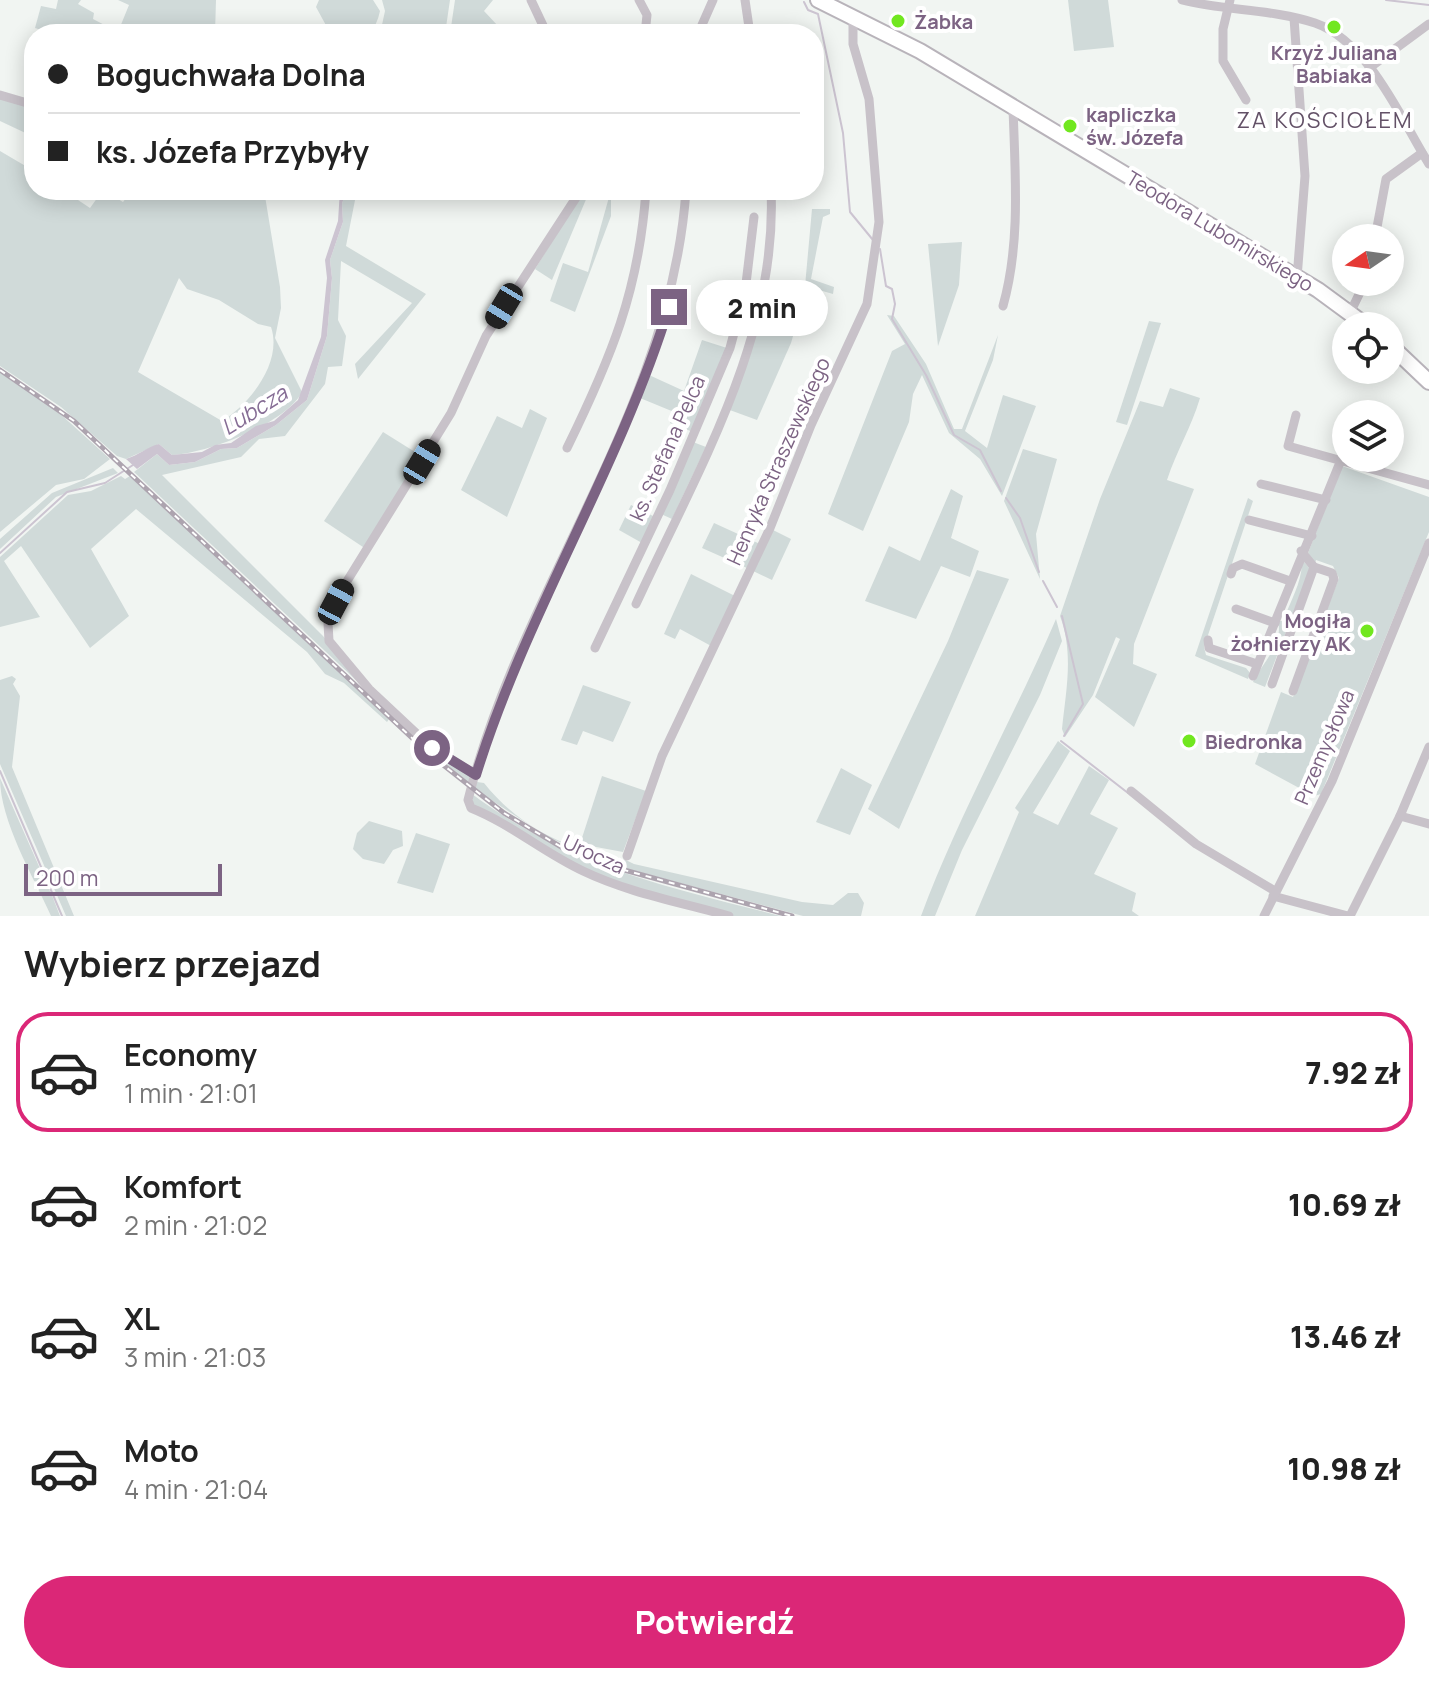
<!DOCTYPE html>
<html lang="pl">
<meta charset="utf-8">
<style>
body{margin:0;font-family:Manrope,sans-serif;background:#f6f6f6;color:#222;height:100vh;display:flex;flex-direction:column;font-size:30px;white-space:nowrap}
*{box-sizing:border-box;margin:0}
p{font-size:26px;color:#767676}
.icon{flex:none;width:44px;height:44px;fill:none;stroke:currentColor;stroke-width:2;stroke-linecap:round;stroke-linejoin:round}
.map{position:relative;height:916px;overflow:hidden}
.side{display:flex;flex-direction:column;background:#fff;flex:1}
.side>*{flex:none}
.guide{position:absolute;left:24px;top:24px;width:800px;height:176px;border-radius:32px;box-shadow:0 4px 20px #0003;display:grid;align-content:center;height:176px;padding:0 24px;background:#fff}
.needle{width:52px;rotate:257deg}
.fabs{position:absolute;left:1332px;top:224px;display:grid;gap:16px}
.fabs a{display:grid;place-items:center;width:72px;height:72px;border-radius:50%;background:#fff;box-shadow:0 4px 20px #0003;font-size:40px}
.scale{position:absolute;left:24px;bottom:20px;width:198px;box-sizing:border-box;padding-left:8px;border:4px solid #7c6383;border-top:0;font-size:22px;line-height:28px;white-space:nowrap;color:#7c6383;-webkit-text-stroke:6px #fff;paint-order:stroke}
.end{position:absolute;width:36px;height:36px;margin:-18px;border:10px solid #7c6383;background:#fff;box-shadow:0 0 0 4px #fff}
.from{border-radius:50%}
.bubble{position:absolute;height:56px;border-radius:28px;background:#fff;box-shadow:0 4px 20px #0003;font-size:26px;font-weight:800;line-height:56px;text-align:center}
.car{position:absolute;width:24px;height:48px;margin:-24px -12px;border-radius:10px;box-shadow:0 0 6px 2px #0007;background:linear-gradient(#222 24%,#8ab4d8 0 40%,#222 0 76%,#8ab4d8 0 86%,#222 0)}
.guide b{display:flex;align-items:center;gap:28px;height:76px;font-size:30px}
.guide b+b{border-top:2px solid #e0e0e0}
.guide i{width:20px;height:20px;background:#222}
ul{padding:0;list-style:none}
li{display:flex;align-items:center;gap:24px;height:120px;margin:0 16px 12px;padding:0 8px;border:4px solid transparent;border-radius:32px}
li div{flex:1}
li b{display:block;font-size:30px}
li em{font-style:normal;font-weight:800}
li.selected{border-color:#db2777}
li>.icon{width:72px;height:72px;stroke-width:1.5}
h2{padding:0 24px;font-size:36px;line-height:96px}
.button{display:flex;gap:16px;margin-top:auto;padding:16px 24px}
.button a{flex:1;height:92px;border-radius:48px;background:#db2777;color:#fff;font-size:32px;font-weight:800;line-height:92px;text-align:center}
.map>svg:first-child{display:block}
.green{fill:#d0dad9;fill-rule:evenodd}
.water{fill:#ccc4d1}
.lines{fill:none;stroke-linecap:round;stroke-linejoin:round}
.stream{stroke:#ccc4d1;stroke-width:2}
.highway-casing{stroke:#b8b3ba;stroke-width:18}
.minor{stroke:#c8c2c9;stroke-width:9}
.highway{stroke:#fff;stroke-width:14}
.rail-casing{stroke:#ada4af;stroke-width:5}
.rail{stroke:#fff;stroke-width:2;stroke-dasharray:6;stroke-linecap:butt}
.route{stroke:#7c6383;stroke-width:10}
.poi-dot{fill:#71e71f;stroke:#fff;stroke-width:3}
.labels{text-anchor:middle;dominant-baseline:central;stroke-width:8;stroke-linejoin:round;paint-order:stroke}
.poi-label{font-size:20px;font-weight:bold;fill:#7c6383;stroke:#fff;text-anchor:start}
.street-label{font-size:20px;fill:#7c6383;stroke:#fff}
.neighbourhood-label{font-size:22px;letter-spacing:2px;fill:#635167;stroke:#fff}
.water-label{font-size:22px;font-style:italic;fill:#866d95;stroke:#fff}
</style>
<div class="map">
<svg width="1429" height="916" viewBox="0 0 1429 916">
<rect width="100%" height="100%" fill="#f1f5f2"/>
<!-- green -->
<g class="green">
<path d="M58,0H81L78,4L94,13L93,19L118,32L129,5L118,0H216L215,34H186L171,28L170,34H54L35,28L41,6L56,9Z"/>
<path d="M319,0H373L380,11C372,46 357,33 328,29L316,7Z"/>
<path d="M382,0H450L445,34H380L385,11Z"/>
<path d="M455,0H493L484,11L498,26L495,34H450Z"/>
<path d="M1068,0H1108L1114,47L1074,51Z"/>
<path d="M0,97L34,108V137L0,121Z"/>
<path d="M0,151L34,171V190H63L90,208L103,190L123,202L132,190H264L280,287L281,308L275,338L302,392C287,423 206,454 172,455L159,444L126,459L117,456L61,407L0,366ZM179,278L187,289L219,300L258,324L271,327C283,362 250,404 222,421L138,372Z"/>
<path d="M346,190H357L346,246L426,294L358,379L355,364L412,303L341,261L338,320L346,336L342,366L328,367L325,384L285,436L259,439L241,457L162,475L323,636L368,689L473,778L469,786L134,472L157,454L169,465L195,462L221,449L237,448L276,425L307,400L327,336L332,278L330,260L343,222L342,204Z"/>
<path d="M584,190H590L552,280L535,269Z"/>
<path d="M611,190V216L575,312L550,301L563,263L588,272Z"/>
<path d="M812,209H830V214L823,217L811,279L834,287L833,294L805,286Z"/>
<path d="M962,242L959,285L938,346L928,244Z"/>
<path d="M762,309L798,319L791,343L757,420L727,409Z"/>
<path d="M887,315L894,316L926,364L954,429H962L998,335L993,360L965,431L987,448L1003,395L1036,406L1002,496L980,459L949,433L922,375L913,394L909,422L863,531L828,514L892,351L905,344Z"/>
<path d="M1149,321L1161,323L1127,425L1116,422Z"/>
<path d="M702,340L727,348L693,432L670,423L674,412L640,398L649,375L684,391Z"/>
<path d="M0,372L47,402L110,459L84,479L56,485L0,532Z"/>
<path d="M1170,388L1200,398C1191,428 1177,450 1167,480L1194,489L1134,644L1133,664L1157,674L1134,727L1095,697L1120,639L1116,637L1093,695L1065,737L1062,729C1066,691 1074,653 1060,616L1100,499L1140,401L1163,407Z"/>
<path d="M530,409L547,418L507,517L461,490L497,416L522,428Z"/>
<path d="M383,432L423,457L366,549L324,521Z"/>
<path d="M693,442L706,447L672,519L661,514Z"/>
<path d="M1023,449L1057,459L1036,534L1040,579L1004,501Z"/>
<path d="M1342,466L1429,497V532L1321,794L1314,796L1255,764L1281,692L1293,697L1339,578L1333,566L1316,560L1315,564L1308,553Z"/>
<path d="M113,468L118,473L56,497L0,549V539L52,493Z"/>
<path d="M121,476L125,479L130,476L389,719L387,722L344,683L325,674L307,652L136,509L91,549L129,616L90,648L21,546L4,561L40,617L0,627V557L68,495L91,491Z"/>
<path d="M951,489L963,496L951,538L979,551L970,577L941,566L916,619L865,601L889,546L920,561Z"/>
<path d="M1248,498L1253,501L1204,647L1206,655L1246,668L1250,673L1248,679L1195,656Z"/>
<path d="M631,505L655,517L642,543L619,530Z"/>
<path d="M714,523L760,544L747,568L702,548Z"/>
<path d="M773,530L791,539L772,580L753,571Z"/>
<path d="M1301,558L1310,569L1265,687L1253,682C1260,666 1284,644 1278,621H1283C1291,600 1305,576 1301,558Z"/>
<path d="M977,570L1009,579L899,829L868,809L948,641Z"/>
<path d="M691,574L735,596L713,647L680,629L675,639L664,634Z"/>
<path d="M1056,619L1062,641L1040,695L962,850L935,916H921C959,814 1013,719 1056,619Z"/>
<path d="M12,676L16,679L13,684L20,696L12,767L74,916H66L0,764V680Z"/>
<path d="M583,685L631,702L613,742L583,731L577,745L561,740Z"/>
<path d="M1058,741L1070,751L1033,813L1058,825L1089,766L1109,780L1090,814L1118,828L1094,874L1136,893L1132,911L1139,916H975L1019,812L1015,808Z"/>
<path d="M841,768L872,785L850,835L816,822Z"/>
<path d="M602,776L646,791L623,852L580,844Z"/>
<path d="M0,778L53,898L60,916H51C33,876 0,821 0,778Z"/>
<path d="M477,782L484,783C507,812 539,835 575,847C593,853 619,855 634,864L802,902L833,905L848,893H858L864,903L861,916H803L617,866L550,838L474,789Z"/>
<path d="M472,794C571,867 664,886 781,916H734L599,877L473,806Z"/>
<path d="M369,821L402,831L403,846L393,850L384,864L363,859L353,849L357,833Z"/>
<path d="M416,833L450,844L433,893L397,883Z"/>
</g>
<!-- water -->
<path class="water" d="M340,190H346L342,204L343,222L330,260L332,278L327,336L307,400L276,425L237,448L221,449L195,462L169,465L157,454L137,469L126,459C139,455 147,447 159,444L172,455L202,452L215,445L231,443L256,426L274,421L298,400L321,337L327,278L325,260L338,221Z"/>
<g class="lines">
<!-- stream -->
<g class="stream">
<path d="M1386,0L1429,5"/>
<path d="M804,2L808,10L818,14L843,133L850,212L873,240"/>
<path d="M880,249L886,286L892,289L895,304L892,319L926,375L954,435L980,450L1001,491"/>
<path d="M1006,498L1020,518L1039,572"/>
<path d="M0,553L67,492L105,483L133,465"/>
<path d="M1043,581L1057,607"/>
<path d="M1062,616L1083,704L1064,736"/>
<path d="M1061,741L1128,793"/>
<path d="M0,771L62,916"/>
</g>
<defs>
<g id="highway">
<path d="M818,0L920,51L1318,290L1367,326"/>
<path d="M1390,345L1429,382"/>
</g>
</defs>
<!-- highway casing -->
<use href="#highway" class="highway-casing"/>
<!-- minor -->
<g class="minor">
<path d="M531,0L547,34"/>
<path d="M639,0L647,15L645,34"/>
<path d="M745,0L750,34"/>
<path d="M1182,0C1225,11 1273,9 1315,23C1369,42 1401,119 1429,164"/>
<path d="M1230,0L1223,29V61L1246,100"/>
<path d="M1294,18L1305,176L1297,278"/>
<path d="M698,34L713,0"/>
<path d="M1369,68L1429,24"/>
<path d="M0,95L34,105"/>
<path d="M686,190C671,412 520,588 468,800L471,808C511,824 544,853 583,871C629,893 680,902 729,916"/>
<path d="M1375,238L1386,179L1422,153"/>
<path d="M1003,306C1021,242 1015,173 1013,107"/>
<path d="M1350,313L1365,282"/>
<path d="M1296,415L1288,446L1429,485"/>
<path d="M567,448C611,358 639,291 646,190"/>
<path d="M1261,484L1326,500"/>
<path d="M1249,520L1312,536"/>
<path d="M1231,574L1233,568L1242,564L1290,581"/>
<path d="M636,604C696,473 778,338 771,190"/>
<path d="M1236,609L1275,623"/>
<path d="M1208,640L1209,648L1257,664"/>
<path d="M595,648L670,490L730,348L745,292L754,217"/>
<path d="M1253,676L1341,460"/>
<path d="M1272,684L1314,567L1301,551"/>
<path d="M1293,691L1334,579L1332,573L1314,567"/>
<path d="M476,775L432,748L369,689L329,641L328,623L344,586L451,413L486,336L581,190"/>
<path d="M1131,791L1196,844L1275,891"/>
<path d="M1400,816L1429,824"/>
<path d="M627,856L662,756L770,528L811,425L867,304L879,222L869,99L853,44V16"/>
<path d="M1273,896L1348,916"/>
<path d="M1264,916L1332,781L1429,543"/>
<path d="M1350,916L1400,816L1429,747"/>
</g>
<!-- highway -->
<use href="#highway" class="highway"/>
<defs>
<path id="rail" d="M0,370L74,421L428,753L504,813L563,848L595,862L792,916"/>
</defs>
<!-- rail casing -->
<use href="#rail" class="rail-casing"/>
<!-- rail -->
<use href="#rail" class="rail"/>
</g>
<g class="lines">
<!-- route -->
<path class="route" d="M432,748L476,775C526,613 619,469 669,307"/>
</g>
<!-- markers -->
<g class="poi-dot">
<circle cx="898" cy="21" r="8"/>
<circle cx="1334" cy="27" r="8"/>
<circle cx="1070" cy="126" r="8"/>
<circle cx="1367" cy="631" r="8"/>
<circle cx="1189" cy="741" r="8"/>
</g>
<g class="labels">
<!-- poi labels -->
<g class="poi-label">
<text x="914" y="21">Żabka</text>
<text x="1334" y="52" text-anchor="middle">Krzyż Juliana<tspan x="1334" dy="23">Babiaka</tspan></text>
<text x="1086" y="114">kapliczka<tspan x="1086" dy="23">św. Józefa</tspan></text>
<text x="1351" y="620" text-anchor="end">Mogiła<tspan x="1351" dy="23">żołnierzy AK</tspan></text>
<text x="1205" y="741">Biedronka</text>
</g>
<!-- street labels -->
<g class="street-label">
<text transform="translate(1220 231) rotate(31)">Teodora Lubomirskiego</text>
<text transform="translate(667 448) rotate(-66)">ks. Stefana Pelca</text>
<text transform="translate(778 461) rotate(-66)">Henryka Straszewskiego</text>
<text transform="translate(1324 747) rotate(-67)">Przemysłowa</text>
<text transform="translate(594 854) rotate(25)">Urocza</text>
</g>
<!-- neighbourhood labels -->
<g class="neighbourhood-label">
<text x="1325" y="120">ZA KOŚCIOŁEM</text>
</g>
<!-- water labels -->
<g class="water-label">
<text transform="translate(254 410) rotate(-32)">Lubcza</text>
</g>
</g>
</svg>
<div class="fabs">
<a><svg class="needle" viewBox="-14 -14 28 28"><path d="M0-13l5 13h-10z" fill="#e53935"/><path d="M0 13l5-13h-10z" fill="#767676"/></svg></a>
<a><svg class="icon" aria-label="locate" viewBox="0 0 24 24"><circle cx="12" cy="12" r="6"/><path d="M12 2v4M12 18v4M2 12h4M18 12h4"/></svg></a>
<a><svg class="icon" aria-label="layers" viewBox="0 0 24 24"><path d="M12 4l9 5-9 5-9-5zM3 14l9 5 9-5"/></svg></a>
</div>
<div class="scale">200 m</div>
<i class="end from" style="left:432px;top:748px"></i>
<i class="end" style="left:669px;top:307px"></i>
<div class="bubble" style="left:696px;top:280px;width:132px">2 min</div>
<i class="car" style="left:504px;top:306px;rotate:211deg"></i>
<i class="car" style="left:422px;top:462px;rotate:31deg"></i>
<i class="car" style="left:336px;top:602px;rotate:28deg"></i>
<div class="guide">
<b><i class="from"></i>Boguchwała Dolna</b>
<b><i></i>ks. Józefa Przybyły</b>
</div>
</div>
<section class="side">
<h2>Wybierz przejazd</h2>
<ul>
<li class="selected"><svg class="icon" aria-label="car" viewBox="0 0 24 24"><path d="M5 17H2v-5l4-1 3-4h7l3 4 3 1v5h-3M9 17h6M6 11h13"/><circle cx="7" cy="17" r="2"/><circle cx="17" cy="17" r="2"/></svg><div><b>Economy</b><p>1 min · 21:01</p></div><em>7.92 zł</em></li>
<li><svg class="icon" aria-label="car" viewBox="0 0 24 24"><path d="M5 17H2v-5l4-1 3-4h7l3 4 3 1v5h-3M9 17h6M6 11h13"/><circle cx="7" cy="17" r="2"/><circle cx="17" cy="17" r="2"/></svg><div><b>Komfort</b><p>2 min · 21:02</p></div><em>10.69 zł</em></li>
<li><svg class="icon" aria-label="car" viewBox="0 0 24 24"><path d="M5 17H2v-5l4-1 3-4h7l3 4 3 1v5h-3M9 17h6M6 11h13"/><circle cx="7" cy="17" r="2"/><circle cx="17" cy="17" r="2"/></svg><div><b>XL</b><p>3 min · 21:03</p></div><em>13.46 zł</em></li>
<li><svg class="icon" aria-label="car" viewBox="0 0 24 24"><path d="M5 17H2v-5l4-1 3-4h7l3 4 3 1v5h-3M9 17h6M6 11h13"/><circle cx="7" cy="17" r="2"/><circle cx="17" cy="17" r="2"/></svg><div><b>Moto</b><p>4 min · 21:04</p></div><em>10.98 zł</em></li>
</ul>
<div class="button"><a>Potwierdź</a></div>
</section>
